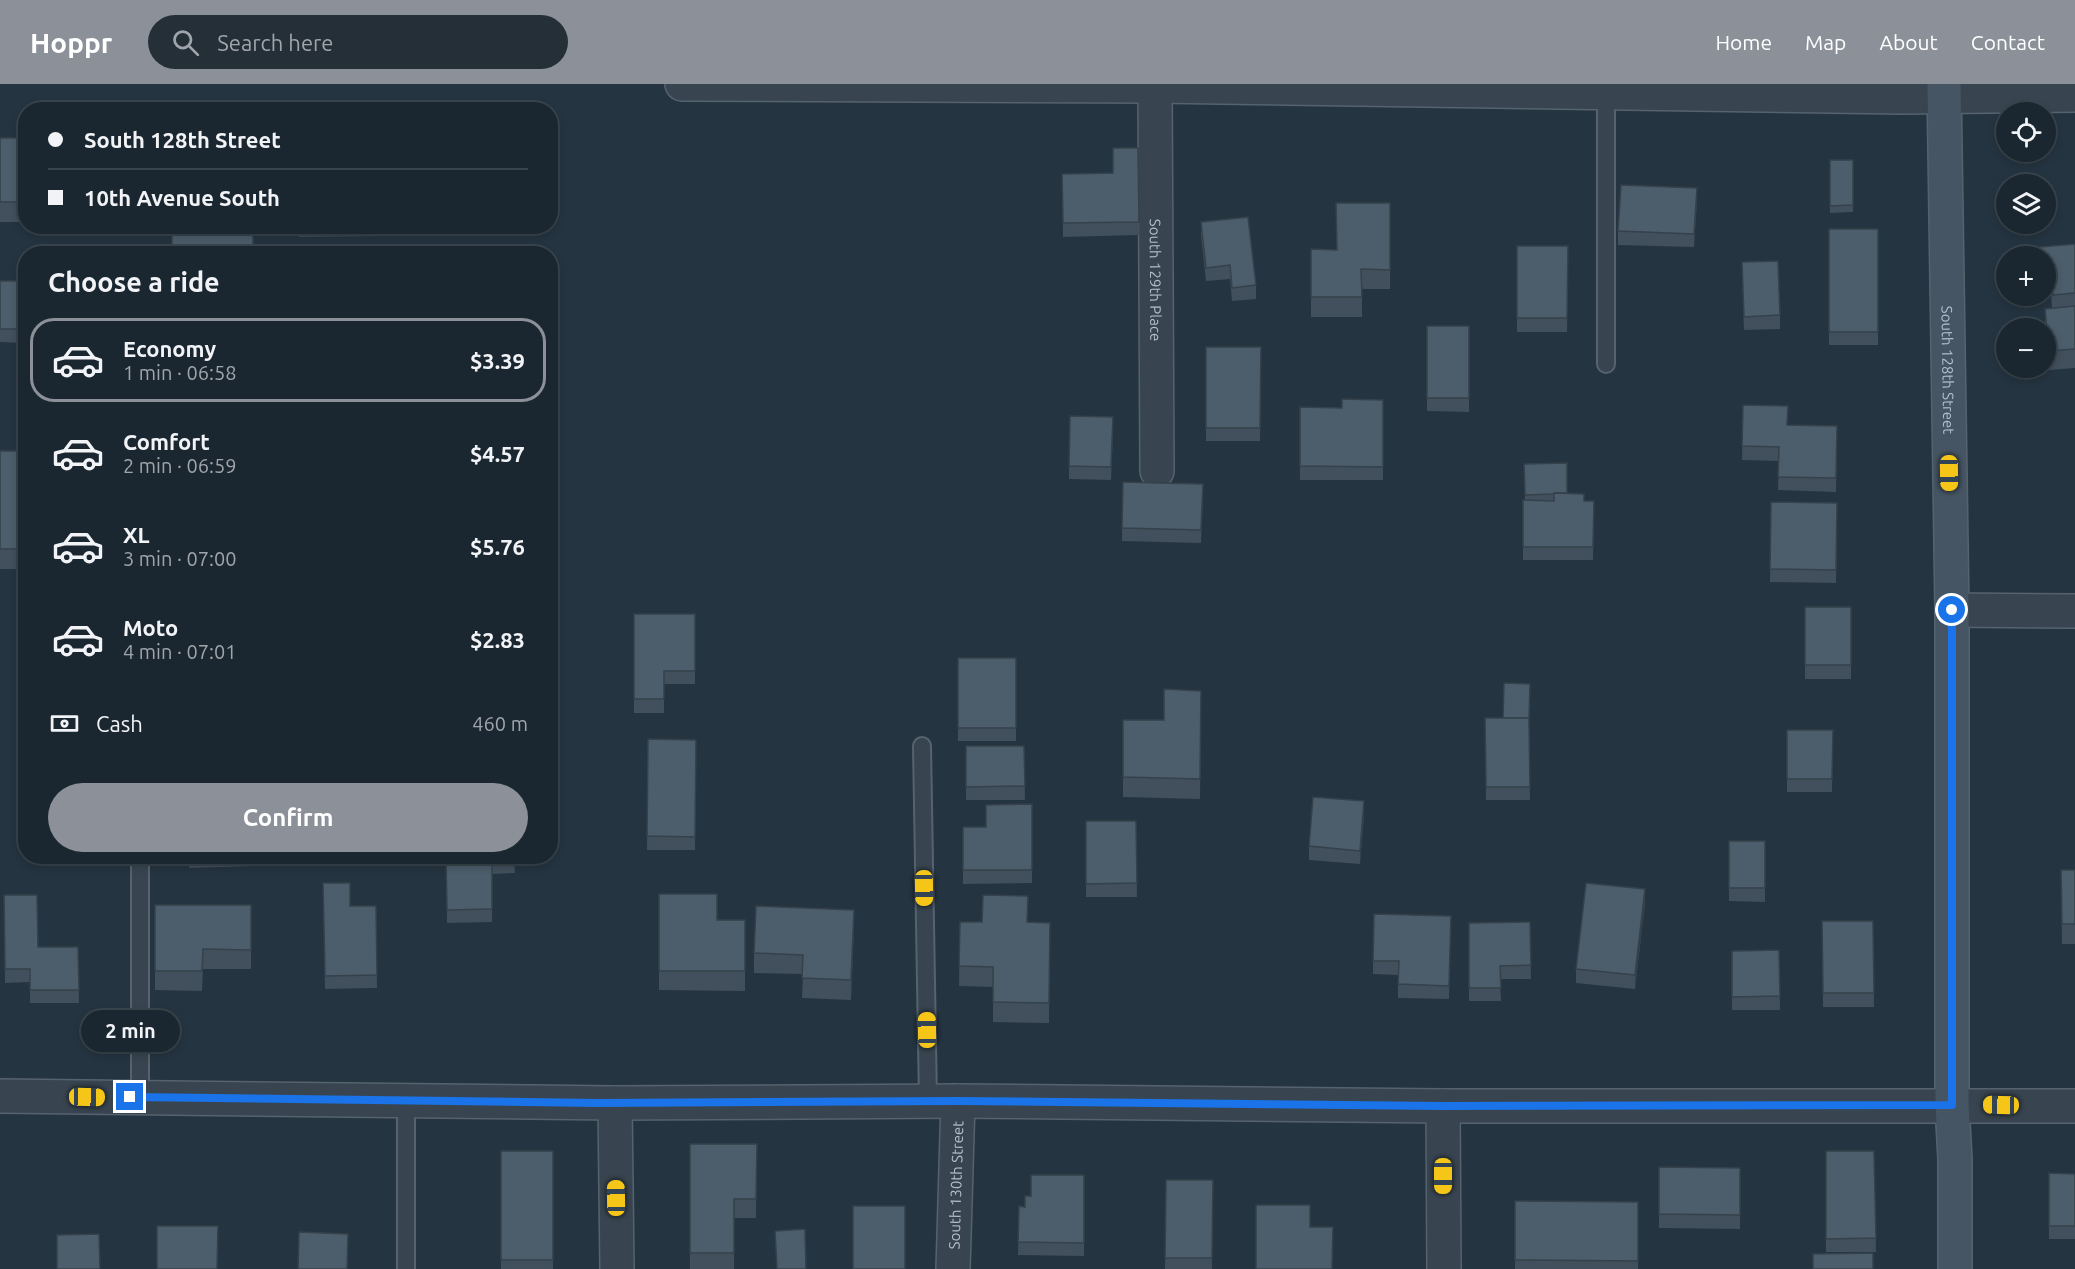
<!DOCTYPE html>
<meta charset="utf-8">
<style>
body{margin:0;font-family:Ubuntu,sans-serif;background:#242f38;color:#f1f3f6;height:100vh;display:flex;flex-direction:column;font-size:22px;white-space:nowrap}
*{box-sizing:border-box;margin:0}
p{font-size:20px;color:#a0a5ab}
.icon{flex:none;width:33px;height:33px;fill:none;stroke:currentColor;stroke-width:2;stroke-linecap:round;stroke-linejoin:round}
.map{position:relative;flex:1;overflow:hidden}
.side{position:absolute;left:18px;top:162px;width:540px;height:618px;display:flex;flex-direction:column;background:#1b2730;border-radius:24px;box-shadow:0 3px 9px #0003,0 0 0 2px #39444c}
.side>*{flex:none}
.hud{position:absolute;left:18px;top:18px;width:540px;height:132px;border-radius:24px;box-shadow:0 3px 9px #0003,0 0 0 2px #39444c;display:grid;align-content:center;height:132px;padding:0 30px;background:#1b2730}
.fabs{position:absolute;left:1996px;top:18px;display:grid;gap:12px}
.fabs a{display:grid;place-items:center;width:60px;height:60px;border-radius:50%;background:#1b2730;box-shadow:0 3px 9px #0003,0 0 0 2px #39444c;font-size:30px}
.end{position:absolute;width:27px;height:27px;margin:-14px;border:8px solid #1a73e8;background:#fff;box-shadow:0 0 0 3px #fff}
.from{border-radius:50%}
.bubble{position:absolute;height:42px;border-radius:21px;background:#1b2730;box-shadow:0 3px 9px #0003,0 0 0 2px #39444c;font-size:20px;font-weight:700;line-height:42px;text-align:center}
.car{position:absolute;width:18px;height:36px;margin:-18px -9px;border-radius:8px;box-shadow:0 0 4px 2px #0007;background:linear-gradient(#f5c518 24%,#345 0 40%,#f5c518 0 76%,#345 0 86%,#f5c518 0)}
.hud b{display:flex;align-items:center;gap:21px;height:57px;font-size:22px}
.hud b+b{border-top:2px solid #39444c}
.hud i{width:15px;height:15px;background:#f1f3f6}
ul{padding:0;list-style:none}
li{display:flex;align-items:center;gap:18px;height:84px;margin:0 12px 9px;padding:0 18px;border:3px solid transparent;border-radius:24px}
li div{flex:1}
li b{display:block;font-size:22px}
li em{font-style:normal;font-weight:700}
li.active{border-color:#8c9099}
li>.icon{width:54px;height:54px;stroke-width:1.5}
h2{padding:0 30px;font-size:27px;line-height:72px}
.pay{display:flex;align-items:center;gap:15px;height:66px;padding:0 30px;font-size:22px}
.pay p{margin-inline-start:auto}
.cta{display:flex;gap:12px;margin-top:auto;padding:12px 30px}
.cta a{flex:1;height:69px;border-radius:36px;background:#8c9099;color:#fff;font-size:24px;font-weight:700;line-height:69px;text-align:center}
header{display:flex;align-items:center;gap:36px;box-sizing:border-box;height:84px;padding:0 30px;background:#8c9099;color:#fff}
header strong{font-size:28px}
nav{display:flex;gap:33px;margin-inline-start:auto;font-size:21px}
.search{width:420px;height:54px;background:#242f38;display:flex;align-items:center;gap:15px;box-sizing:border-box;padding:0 21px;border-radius:33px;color:#a0a5ab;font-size:22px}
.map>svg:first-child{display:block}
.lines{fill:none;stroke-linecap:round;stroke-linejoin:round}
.service-casing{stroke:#56636e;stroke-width:20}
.minor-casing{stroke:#56636e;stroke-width:36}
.tertiary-casing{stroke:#56636e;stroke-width:36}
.secondary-casing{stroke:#56636e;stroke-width:36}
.service{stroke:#384550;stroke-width:16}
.minor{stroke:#384550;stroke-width:33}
.tertiary{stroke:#384550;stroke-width:33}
.secondary{stroke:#465563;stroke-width:33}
.wall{fill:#41505c}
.shaded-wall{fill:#35414b}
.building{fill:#4c5d6b;stroke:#35414b;stroke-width:1.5}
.route{stroke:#1a73e8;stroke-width:8}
.labels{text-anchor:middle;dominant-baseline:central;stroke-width:4.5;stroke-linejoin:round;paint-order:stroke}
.street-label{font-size:15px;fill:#b4c0cb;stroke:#1d2a35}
</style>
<header>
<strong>Hoppr</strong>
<div class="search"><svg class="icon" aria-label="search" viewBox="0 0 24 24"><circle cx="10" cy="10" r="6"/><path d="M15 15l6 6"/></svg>Search here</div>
<nav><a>Home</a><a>Map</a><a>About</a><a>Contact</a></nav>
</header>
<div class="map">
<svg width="2075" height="1185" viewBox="0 0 2075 1185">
<rect width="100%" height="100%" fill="#243440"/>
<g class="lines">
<defs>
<g id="service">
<path d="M1606,8V280"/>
<path d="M922,662L928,1017"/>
<path d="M140,1013V772"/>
<path d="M406,1017V1185"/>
</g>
<g id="minor">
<path id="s1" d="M1155,2L1157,387"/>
<path d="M1952,526L2075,527"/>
<path d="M0,1012L615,1019L958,1017L1443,1022H2075"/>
<path d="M615,1019L617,1185"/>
<path d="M1443,1022L1444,1185"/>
<path id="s2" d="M953,1185L958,1017"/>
</g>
<path id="tertiary" d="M682,0L1155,2L1902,13L2075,11"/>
<g id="secondary">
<path id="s3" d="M1944,0L1952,526V1021L1955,1075V1185"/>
</g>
</defs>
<!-- service casing -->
<use href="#service" class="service-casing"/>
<!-- minor casing -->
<use href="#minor" class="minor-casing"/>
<!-- tertiary casing -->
<use href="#tertiary" class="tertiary-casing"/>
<!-- secondary casing -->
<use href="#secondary" class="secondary-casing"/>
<!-- service -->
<use href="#service" class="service"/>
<!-- minor -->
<use href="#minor" class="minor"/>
<!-- tertiary -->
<use href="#tertiary" class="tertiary"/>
<!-- secondary -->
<use href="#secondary" class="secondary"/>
</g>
<!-- wall -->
<g class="wall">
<rect x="0" y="54" width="26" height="84"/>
<path d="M1138,64L1139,151L1063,153L1062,90L1113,89Z"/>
<path d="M1830,76H1853V128L1830,129Z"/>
<path d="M1697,117L1694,163L1618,161V147Z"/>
<path d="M1390,119V205H1362V233H1311V165L1337,166Z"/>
<path d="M1201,138L1256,201V215L1232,217L1230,195L1206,197L1201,151Z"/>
<path d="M299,142H389V152L299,153Z"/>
<rect x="1829" y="145" width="49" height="116"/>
<path d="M2075,160V284L2049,286L2046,244H2045V225L2052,224L2051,210L2046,211V172H2040V163Z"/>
<path d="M1517,162H1568L1567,248H1517Z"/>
<path d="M1742,192L1780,231V245L1744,246Z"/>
<path d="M0,197H26V259L0,258Z"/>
<path d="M1427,242H1469V328L1427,327Z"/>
<path d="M1206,263H1261L1260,357H1206Z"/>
<path d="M1383,316V396H1300V323L1342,324Z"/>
<path d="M1743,321L1788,341L1837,342L1836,408L1778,406L1779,377L1742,376Z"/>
<path d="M1113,346L1111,396L1069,395V382Z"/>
<rect x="0" y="367" width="26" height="118"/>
<path d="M1524,380L1567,409L1584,417H1594L1593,476H1523V416H1525Z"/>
<path d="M1123,398L1203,413L1201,459L1122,457Z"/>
<path d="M1771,418L1837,419L1836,499L1770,498Z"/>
<rect x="1805" y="523" width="46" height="72"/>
<path d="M634,530H695V600H664V629H634Z"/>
<rect x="958" y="574" width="58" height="83"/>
<path d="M1201,607L1200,715L1123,713V636H1164Z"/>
<path d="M1485,634L1529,641L1530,716H1486Z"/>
<path d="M1787,646H1833L1832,708H1787Z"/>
<path d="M648,655L696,656L695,766H647Z"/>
<path d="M966,662H1024L1025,716H966Z"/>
<path d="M1032,720V799L963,800V743H986Z"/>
<path d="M1364,731L1360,780L1309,776V762Z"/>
<path d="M1086,737H1136L1137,813H1086Z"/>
<path d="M1729,757H1765V818L1729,817Z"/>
<path d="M189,772H257V782L189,784Z"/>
<path d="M277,772H317V773L277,774Z"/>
<path d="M514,772L515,789L492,790V838L447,839L446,777Z"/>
<path d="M2061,786H2075V860H2062Z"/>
<path d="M323,799L350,822H376L377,904L325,905Z"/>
<path d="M659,810L717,836H745V907L659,906Z"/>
<path d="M4,811L38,863H78L79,919H30V898L5,899Z"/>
<path d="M1645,819L1635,905L1576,899V885Z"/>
<path d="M155,821H251V885H203L202,907L155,906Z"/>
<path d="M1451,832L1449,915L1398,914V891L1373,890V877Z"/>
<path d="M1822,837H1873L1874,923H1823Z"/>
<path d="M960,838L1050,839L1049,939L993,938V903L959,902Z"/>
<path d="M1530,838L1531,895H1500L1501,917H1469V839Z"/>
<path d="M854,845L851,916L802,914L803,890L754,889V869Z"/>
<path d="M1779,866L1780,926H1732V867Z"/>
<path d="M690,1060H757L756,1134H734V1185H690Z"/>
<rect x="501" y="1067" width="52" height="118"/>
<path d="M1826,1067H1874L1876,1168H1826Z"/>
<path d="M1659,1083L1740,1084V1145L1659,1144Z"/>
<path d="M2049,1089L2075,1090V1155H2049Z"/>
<path d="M1084,1091V1172L1018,1171L1019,1122L1025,1123L1031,1112Z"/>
<path d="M1166,1096H1213L1212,1185H1165Z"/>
<path d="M1515,1117L1638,1118V1185H1515Z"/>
</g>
<!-- shaded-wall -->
<g class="shaded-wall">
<path d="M1697,104V117L1694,163V150Z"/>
<path d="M1364,717V731L1360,780V767Z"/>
<path d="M1645,805V819L1635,905V891Z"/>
<path d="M854,826V845L851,916V896Z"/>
</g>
<!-- building -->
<g class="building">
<rect x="0" y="54" width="26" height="64"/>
<path d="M1113,64H1138L1139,138L1063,139L1062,90L1113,89Z"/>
<path d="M1830,76H1853V121L1830,122Z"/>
<path d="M1621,101L1697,104L1694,150L1618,147Z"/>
<path d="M1336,119H1390V186L1361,185L1362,213H1311V165L1337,166Z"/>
<path d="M1248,133L1256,201L1232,204L1230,181L1206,184L1201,138Z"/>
<rect x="172" y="142" width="81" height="28"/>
<rect x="1829" y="145" width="49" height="103"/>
<path d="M2075,160V209L2053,211L2051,190L2046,191V172H2041L2040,163Z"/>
<path d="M1517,162H1568L1567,234H1517Z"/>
<path d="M1778,177L1780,231L1744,233L1742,178Z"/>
<rect x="0" y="197" width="26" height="48"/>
<path d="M2075,222V265L2049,267L2045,225Z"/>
<rect x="1427" y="242" width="42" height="72"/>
<path d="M1206,263H1261L1260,344H1206Z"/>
<path d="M1342,315L1383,316V383L1300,382V323L1342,324Z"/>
<path d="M1743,321L1788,322L1787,341L1837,342L1836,394L1778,393L1779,363L1742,362Z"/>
<path d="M1070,332L1113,333L1111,383L1069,382Z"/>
<rect x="0" y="367" width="26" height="98"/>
<path d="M1567,379V409H1554V410L1525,411L1524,380Z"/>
<path d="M1123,398L1203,400L1201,446L1122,444Z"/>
<path d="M1554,409L1584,410V417H1594L1593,463H1523V416L1554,417Z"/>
<path d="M1771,418L1837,419L1836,486L1770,485Z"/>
<rect x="1805" y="523" width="46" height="58"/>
<path d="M634,530H695V587H664V615H634Z"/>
<rect x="958" y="574" width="58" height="70"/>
<path d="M1504,599L1530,600L1529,636V634H1503Z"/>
<path d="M1164,605L1201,607L1200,695L1123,693V636H1164Z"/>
<path d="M1485,634H1529L1530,703H1486Z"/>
<path d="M1787,646H1833L1832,695H1787Z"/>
<path d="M648,655L696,656L695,753L647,752Z"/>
<path d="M966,662H1024L1025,702L966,703Z"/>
<path d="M1313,713L1364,717L1360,767L1309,762Z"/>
<path d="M1032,720V786H963V743H986V721Z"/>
<path d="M1086,737H1136L1137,799L1086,800Z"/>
<rect x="1729" y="757" width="36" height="47"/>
<path d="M468,772H514L515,776H492V825L447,826L446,777L468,776Z"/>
<path d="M2061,786H2075V840H2062Z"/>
<path d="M323,799H350V822H376L377,891L325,892Z"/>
<path d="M1586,799L1645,805L1635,891L1576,885Z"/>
<path d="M659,810H717V836H745V887H659Z"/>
<path d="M4,811H37L38,863H78L79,906H30V885H5Z"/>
<path d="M983,811L1028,812L1027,838L1050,839L1049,919L993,918V883L959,882L960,838H982Z"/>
<path d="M155,821H251V866L203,865L202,887H155Z"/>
<path d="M756,822L854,826L851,896L802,894L803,871L754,869Z"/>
<path d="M1374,830L1451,832L1449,902L1398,900L1399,877H1373Z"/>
<path d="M1822,837H1873L1874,909H1823Z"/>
<path d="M1530,838L1531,881L1500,882L1501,904H1469V839Z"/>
<path d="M1779,866L1780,912L1732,913V867Z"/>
<path d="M690,1060H757L756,1115H734V1169H690Z"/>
<rect x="501" y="1067" width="52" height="109"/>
<path d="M1826,1067H1874L1876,1154L1826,1155Z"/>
<path d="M1659,1083L1740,1084V1131L1659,1130Z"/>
<path d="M2049,1089L2075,1090V1142H2049Z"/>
<path d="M1031,1091H1084V1159L1018,1158L1019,1122L1025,1123V1112H1031Z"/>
<path d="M1166,1096H1213L1212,1174H1165Z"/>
<path d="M1515,1117L1638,1118V1177L1515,1176Z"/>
<path d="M1256,1121H1310V1143H1333L1332,1185H1256Z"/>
<rect x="853" y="1122" width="52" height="63"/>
<path d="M157,1142H218L217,1185H157Z"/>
<path d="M805,1145L806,1185H777L775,1147Z"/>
<path d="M299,1148L348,1150L347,1185H298Z"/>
<path d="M99,1150L100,1185H57V1151Z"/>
<path d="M1873,1169V1185H1813V1170Z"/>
</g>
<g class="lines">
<!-- route -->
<path class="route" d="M130,1013L598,1019L958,1017L1443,1022L1952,1021V526"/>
</g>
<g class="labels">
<!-- street labels -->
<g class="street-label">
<text stroke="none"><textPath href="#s1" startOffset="194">South 129th Place</textPath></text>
<text stroke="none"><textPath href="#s3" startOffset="286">South 128th Street</textPath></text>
<text stroke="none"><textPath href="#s2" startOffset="84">South 130th Street</textPath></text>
</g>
</g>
</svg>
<div class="fabs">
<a><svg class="icon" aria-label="locate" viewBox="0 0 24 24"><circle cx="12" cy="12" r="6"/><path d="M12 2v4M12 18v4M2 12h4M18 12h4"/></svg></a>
<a><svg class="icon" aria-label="layers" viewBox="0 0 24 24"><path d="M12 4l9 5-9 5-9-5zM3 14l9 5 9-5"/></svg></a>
<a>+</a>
<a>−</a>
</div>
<i class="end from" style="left:1952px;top:526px"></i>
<i class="end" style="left:130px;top:1013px"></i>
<div class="bubble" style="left:81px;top:926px;width:99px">2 min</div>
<i class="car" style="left:1949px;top:389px;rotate:179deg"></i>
<i class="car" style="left:924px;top:804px;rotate:179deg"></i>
<i class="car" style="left:927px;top:946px;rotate:359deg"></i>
<i class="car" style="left:87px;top:1013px;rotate:91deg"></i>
<i class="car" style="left:2001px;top:1021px;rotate:271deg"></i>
<i class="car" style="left:1443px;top:1092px;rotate:180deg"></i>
<i class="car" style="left:616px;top:1114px;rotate:359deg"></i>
<div class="hud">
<b><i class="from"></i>South 128th Street</b>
<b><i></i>10th Avenue South</b>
</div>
<section class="side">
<h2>Choose a ride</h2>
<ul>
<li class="active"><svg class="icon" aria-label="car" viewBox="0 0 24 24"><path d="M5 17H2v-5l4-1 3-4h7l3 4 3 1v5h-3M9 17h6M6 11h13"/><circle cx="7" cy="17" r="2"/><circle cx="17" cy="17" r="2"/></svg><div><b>Economy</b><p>1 min · 06:58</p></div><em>$3.39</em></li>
<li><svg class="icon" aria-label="car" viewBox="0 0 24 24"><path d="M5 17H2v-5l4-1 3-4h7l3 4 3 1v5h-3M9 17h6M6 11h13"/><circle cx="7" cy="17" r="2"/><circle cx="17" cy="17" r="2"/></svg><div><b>Comfort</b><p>2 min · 06:59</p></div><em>$4.57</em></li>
<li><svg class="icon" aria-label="car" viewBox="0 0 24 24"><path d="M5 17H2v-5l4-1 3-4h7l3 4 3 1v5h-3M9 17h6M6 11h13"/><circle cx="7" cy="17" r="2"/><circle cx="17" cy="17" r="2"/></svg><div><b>XL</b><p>3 min · 07:00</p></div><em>$5.76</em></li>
<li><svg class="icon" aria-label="car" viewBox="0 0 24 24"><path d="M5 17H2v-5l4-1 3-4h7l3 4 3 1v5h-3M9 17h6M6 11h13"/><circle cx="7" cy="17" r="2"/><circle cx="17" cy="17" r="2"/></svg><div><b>Moto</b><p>4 min · 07:01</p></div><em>$2.83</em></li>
</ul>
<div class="pay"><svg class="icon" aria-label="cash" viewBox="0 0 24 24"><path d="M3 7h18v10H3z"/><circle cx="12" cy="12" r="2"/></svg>Cash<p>460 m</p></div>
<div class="cta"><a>Confirm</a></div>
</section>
</div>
